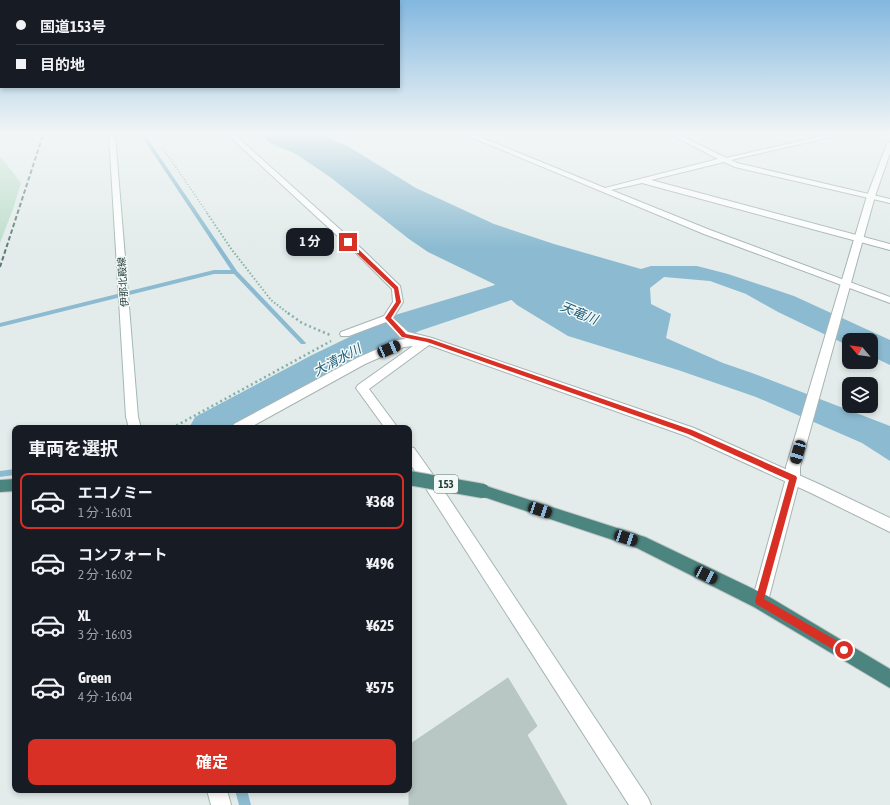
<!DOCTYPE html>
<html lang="ja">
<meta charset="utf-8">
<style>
body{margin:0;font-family:"Asap Condensed","Noto Sans JP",sans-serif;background:#242831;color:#f1f3f6;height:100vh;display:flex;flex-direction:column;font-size:15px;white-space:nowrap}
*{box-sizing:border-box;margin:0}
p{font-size:13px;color:#9ea1a6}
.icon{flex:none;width:22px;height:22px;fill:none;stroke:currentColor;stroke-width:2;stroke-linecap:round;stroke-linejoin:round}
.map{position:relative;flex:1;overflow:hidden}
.panel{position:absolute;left:12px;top:425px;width:400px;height:368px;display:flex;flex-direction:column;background:#171b24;border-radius:8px;box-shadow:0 2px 6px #0003}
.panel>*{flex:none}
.hud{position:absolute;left:0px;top:0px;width:400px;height:88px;box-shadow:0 2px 6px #0003;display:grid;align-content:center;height:88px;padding:0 16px;background:#171b24}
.needle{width:26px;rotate:298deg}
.fabs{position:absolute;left:842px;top:333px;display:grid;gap:8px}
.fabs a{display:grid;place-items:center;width:36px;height:36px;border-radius:8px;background:#171b24;box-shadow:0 2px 6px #0003;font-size:20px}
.end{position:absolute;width:18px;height:18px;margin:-9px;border:5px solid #d93025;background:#fff;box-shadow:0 0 0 2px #fff}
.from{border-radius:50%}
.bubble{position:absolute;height:28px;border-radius:8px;background:#171b24;box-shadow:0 2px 6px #0003;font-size:13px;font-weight:700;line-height:28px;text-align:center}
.car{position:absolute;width:12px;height:24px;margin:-12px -6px;border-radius:5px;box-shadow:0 0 3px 1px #0007;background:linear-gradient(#222 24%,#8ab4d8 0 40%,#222 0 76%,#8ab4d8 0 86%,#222 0)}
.hud b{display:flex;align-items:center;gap:14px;height:38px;font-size:15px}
.hud b+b{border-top:1px solid #363941}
.hud i{width:10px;height:10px;background:#f1f3f6}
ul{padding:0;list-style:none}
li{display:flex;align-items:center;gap:12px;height:56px;margin:0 8px 6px;padding:0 8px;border:2px solid transparent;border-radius:8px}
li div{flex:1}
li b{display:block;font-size:15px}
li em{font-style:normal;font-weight:700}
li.active{border-color:#d93025}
li>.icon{width:36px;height:36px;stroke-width:1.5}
h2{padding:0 16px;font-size:18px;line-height:48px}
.action{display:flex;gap:8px;margin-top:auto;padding:8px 16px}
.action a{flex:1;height:46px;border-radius:8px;background:#d93025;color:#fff;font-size:16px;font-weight:700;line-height:46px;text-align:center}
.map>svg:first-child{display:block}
.green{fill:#bcddca}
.water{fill:#8cbbd1}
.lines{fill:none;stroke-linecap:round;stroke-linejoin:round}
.stream{fill:#8cbbd1;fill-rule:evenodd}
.river{fill:#8cbbd1;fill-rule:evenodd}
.building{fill:#b8c7c3;stroke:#b5c6c2}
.minor-casing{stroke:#a6b4b2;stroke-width:2}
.tertiary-casing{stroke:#a6b4b2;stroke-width:2}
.secondary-casing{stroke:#a1b8b3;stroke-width:2}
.trunk-casing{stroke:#c1c9c8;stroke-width:2}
.path-far2{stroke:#84b0a8;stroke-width:1.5;stroke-dasharray:1 2;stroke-linecap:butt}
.path-far1{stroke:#84b0a8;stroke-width:2;stroke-dasharray:1.5 2;stroke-linecap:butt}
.path{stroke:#84b0a8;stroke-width:2.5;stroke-dasharray:2 3;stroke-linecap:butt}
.minor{fill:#fff;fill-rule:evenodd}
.tertiary{fill:#fff;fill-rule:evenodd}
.secondary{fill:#fff;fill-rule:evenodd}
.trunk{fill:#4c8580;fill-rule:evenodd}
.rail{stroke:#5d7976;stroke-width:2;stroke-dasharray:4.5 2.5;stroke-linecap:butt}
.trunk-bridge-casing{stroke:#c1c9c8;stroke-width:16;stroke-linecap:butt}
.trunk-bridge{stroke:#4c8580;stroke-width:14}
.route{fill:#d93025}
.labels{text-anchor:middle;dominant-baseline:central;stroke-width:3;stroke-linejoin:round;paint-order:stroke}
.far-street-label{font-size:10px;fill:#233d3a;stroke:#f3f9f7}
.shield{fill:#f3f9f7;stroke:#617573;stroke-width:1}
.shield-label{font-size:11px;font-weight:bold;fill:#233d3a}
.water-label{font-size:13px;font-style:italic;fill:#1d5c79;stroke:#f3f9f7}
</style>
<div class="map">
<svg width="890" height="805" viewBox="0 0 890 805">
<rect width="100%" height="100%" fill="#e3ecea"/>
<!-- green -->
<path class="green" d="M0,156L21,183L13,209L0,243Z"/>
<!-- water -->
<path class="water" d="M261,135H324L349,147L416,188L494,224L554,244L641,269L651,266H697L728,274L794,296L890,340V365L871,356V340H849V346L778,312L746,294L710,281L664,277L650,288L651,304L671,314L666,338L723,363L752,373L890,426V461L862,443L756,397L678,370L568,336L517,305L494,284L428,252L409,239L330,177L296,154L270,143Z"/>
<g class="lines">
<!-- stream -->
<g class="stream">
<path d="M141,135H145L237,271L305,342L306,343L305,344H301L234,274H214L0,327V323L214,270H231Z"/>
<path d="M318,357H322L328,364L327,366H323L317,359Z"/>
<path d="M15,469V475L0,477V471Z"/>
<path d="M235,790H247L251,805H239Z"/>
</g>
<!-- river -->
<path class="river" d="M515,279L526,281L530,288L526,295L419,331L338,373L243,428H189L195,417L312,355L395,315Z"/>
</g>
<!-- building -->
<path class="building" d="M508,678L537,726L527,735L567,805H409V745Z"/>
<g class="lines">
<defs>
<g id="minor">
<path d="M228,135H235L363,250L400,286L403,302L393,318L408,332L432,338L694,428L821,485L890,518V532L811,493L686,436L429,345L369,389L398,428H385L356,388L358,385L413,346L404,347L365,364L249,428H232L234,424L357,358L398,340L406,339L400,337L386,322L349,336H341L340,334L341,332L384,316L393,302L392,289L357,254Z"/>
<path d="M466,135H475L605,188L718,159L672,135H680L726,158L827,135H839L731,160L737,163L890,199V203L735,167L724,162L651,180L890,244V250L642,183L611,190L710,230L890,297V303L704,234Z"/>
<path d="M409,447L414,448L436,479L648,798L651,805H629L409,462Z"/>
</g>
<path id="tertiary" d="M890,142V153L875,196L800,467V478L768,601L766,607L760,609L754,607L752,601L786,478V467L867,196L887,144Z"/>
<g id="secondary">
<path d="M109,135H115L138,417L141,428H129L126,417Z"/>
<path d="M207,790H227L231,805H211Z"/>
</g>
<g id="trunk">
<path d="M15,479V491L0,492V480Z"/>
<path d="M483,485L645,537L766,595L890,669V688L754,607L637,548L478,495L476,491L478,487Z"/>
</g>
</defs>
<!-- minor casing -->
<use href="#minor" class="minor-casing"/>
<!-- tertiary casing -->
<use href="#tertiary" class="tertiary-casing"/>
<!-- secondary casing -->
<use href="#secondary" class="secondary-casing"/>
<!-- trunk casing -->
<use href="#trunk" class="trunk-casing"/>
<!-- path-far2 -->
<path class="path-far2" d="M162,147L208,214"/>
<!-- path-far1 -->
<path class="path-far1" d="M207,213L232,250L271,300L289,314"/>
<!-- path -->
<g class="path">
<path d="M288,313L302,323L330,335"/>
<path d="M172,428L331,341"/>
</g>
<!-- minor -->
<use href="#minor" class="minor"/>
<!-- tertiary -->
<use href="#tertiary" class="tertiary"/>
<!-- secondary -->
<use href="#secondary" class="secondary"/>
<!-- trunk -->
<use href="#trunk" class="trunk"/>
<!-- rail -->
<path class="rail" d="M0,267L43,135"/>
<defs>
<path id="trunk-bridge" d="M409,478L483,491"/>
</defs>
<!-- trunk-bridge casing -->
<use href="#trunk-bridge" class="trunk-bridge-casing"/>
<!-- trunk-bridge -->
<use href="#trunk-bridge" class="trunk-bridge"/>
</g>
<!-- sky -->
<linearGradient id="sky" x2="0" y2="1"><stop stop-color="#83b7df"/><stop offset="0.54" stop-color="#f2f6f6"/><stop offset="1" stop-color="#f2f6f6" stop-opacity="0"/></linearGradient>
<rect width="890" height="248" fill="url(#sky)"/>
<!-- route -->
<path class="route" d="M346,241H350L398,287L401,302L391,318L406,334L430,339L692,430L796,476L797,478L764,599L848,647L849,650L848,654L844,655L841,654L756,604L755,601L789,480L688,434L427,342L402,337L385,318L396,302L394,289L346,243Z"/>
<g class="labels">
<!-- far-street labels -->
<g class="far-street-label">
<text transform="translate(123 282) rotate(-94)">伊那北殿線</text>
</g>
<!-- shield labels -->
<rect class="shield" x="434" y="475" width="24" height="18" rx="3"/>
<g class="shield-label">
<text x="446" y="484">153</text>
</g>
<!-- water labels -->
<g class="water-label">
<text transform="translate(579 313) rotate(22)">天竜川</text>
<text transform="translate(337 360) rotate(-28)">大清水川</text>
</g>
</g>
</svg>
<div class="fabs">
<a><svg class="needle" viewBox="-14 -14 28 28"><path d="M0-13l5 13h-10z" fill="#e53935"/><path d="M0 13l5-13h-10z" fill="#9ea1a6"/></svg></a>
<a><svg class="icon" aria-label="layers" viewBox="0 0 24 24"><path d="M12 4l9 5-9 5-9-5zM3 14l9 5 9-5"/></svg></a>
</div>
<i class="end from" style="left:844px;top:650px"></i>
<i class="end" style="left:348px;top:242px"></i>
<div class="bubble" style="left:286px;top:228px;width:48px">1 分</div>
<i class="car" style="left:389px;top:349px;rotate:67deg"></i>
<i class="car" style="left:798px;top:452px;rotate:196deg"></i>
<i class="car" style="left:540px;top:510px;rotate:108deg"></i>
<i class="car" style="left:626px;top:538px;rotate:108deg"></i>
<i class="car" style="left:706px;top:575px;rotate:116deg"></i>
<div class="hud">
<b><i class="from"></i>国道153号</b>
<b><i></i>目的地</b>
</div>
<section class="panel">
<h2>車両を選択</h2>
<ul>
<li class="active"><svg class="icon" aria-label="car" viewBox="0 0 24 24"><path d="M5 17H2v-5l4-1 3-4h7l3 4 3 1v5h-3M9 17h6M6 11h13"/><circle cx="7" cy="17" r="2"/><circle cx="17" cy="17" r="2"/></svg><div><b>エコノミー</b><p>1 分 · 16:01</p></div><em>¥368</em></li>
<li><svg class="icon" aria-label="car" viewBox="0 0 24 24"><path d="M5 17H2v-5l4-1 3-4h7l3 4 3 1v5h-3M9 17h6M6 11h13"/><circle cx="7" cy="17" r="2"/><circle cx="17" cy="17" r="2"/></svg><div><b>コンフォート</b><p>2 分 · 16:02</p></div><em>¥496</em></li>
<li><svg class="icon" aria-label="car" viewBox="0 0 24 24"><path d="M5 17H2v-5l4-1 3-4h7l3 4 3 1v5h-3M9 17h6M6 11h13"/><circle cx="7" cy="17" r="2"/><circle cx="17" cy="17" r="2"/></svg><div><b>XL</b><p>3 分 · 16:03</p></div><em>¥625</em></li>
<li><svg class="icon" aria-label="car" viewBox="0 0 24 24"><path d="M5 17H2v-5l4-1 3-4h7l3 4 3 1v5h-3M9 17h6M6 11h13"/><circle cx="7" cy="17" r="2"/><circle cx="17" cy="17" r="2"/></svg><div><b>Green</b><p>4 分 · 16:04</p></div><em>¥575</em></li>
</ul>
<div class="action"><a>確定</a></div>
</section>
</div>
